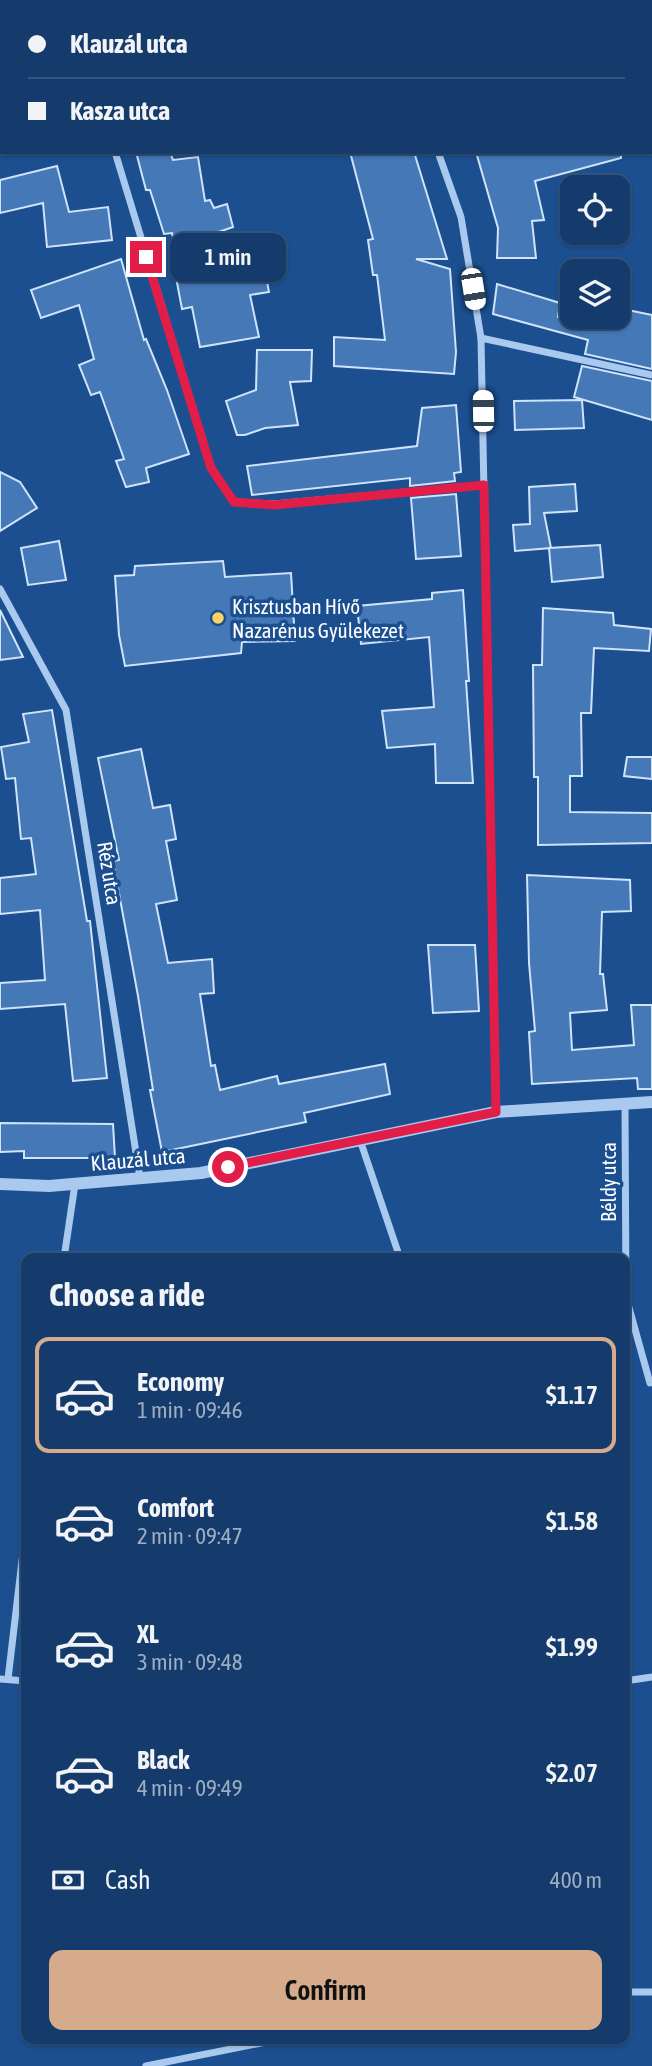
<!DOCTYPE html>
<meta charset="utf-8">
<style>
body{margin:0;font-family:"Asap Condensed",sans-serif;background:#1d4271;color:#f1f3f6;height:100vh;display:flex;flex-direction:column;font-size:26px;white-space:nowrap}
*{box-sizing:border-box;margin:0}
p{font-size:23px;color:#9dadc1}
.icon{flex:none;width:38px;height:38px;fill:none;stroke:currentColor;stroke-width:2;stroke-linecap:round;stroke-linejoin:round}
.map{position:relative;flex:1;overflow:hidden}
.drawer{position:absolute;left:21px;top:1253px;width:609px;height:791px;display:flex;flex-direction:column;background:#143b6b;border-radius:14px;box-shadow:0 2px 5px #0004,0 0 0 2px #33557e}
.drawer>*{flex:none}
.guide{position:absolute;left:0px;top:0px;width:653px;height:154px;box-shadow:0 2px 5px #0004,0 0 0 2px #33557e;display:grid;align-content:center;height:154px;padding:0 28px;background:#143b6b}
.tools{position:absolute;left:560px;top:175px;display:grid;gap:14px}
.tools a{display:grid;place-items:center;width:70px;height:70px;border-radius:14px;background:#143b6b;box-shadow:0 2px 5px #0004,0 0 0 2px #33557e;font-size:35px}
.end{position:absolute;width:32px;height:32px;margin:-16px;border:9px solid #e11d48;background:#fff;box-shadow:0 0 0 4px #fff}
.from{border-radius:50%}
.bubble{position:absolute;height:49px;border-radius:14px;background:#143b6b;box-shadow:0 2px 5px #0004,0 0 0 2px #33557e;font-size:23px;font-weight:600;line-height:49px;text-align:center}
.car{position:absolute;width:21px;height:42px;margin:-21px -10px;border-radius:9px;box-shadow:0 0 5px 2px #0007;background:linear-gradient(#fff 24%,#345 0 40%,#fff 0 76%,#345 0 86%,#fff 0)}
.guide b{display:flex;align-items:center;gap:24px;height:66px;font-size:26px}
.guide b+b{border-top:2px solid #33557e}
.guide i{width:18px;height:18px;background:#f1f3f6}
ul{padding:0;list-style:none}
li{display:flex;align-items:center;gap:21px;height:116px;margin:0 14px 10px;padding:0 14px;border:4px solid transparent;border-radius:14px}
li div{flex:1}
li b{display:block;font-size:26px}
li em{font-style:normal;font-weight:600}
li.active{border-color:#d6ab8b}
li>.icon{width:63px;height:63px;stroke-width:1.5}
h2{padding:0 28px;font-size:32px;line-height:84px}
.pay{display:flex;align-items:center;gap:18px;height:77px;padding:0 28px;font-size:26px}
.pay p{margin-inline-start:auto}
.action{display:flex;gap:14px;margin-top:auto;padding:14px 28px}
.action a{flex:1;height:80px;border-radius:14px;background:#d6ab8b;color:#111;font-size:28px;font-weight:600;line-height:80px;text-align:center}
.map>svg:first-child{display:block}
.building{fill:#4478b7;stroke:#cfe3fa;stroke-width:2}
.lines{fill:none;stroke-linecap:round;stroke-linejoin:round}
.minor{stroke:#a9c9ee;stroke-width:7}
.tertiary{stroke:#a9c9ee;stroke-width:12}
.route{stroke:#e11d48;stroke-width:9}
.poi-dot{fill:#ffd166;stroke:#1b4f8f;stroke-width:2.5}
.labels{text-anchor:middle;dominant-baseline:central;stroke-width:7;stroke-linejoin:round;paint-order:stroke}
.poi-label{font-size:21px;fill:#fff;stroke:#1b4f8f;text-anchor:start}
.street-label{font-size:21px;fill:#fff;stroke:#1b4f8f}
</style>
<div class="map">
<svg width="652" height="2066" viewBox="0 0 652 2066">
<rect width="100%" height="100%" fill="#1b4f8f"/>
<!-- building -->
<g class="building">
<path d="M136,152H170L173,160L198,157L205,201L210,200L214,208L227,204L233,227L175,247L172,233L164,234L150,190H146Z"/>
<path d="M350,152H414L447,259H416L450,269L456,352L454,374L334,366V337L385,340L377,275H373L368,240L373,239Z"/>
<path d="M476,152H621V158L535,181L544,220L532,221L536,258H497L498,228Z"/>
<path d="M57,166L69,212L108,207L112,240L47,247L43,203L0,213V180Z"/>
<path d="M262,256L269,292L250,295L259,337L200,347L192,307L182,309L175,272Z"/>
<path d="M121,259L144,340L146,339L167,390L189,454L146,468L149,482L126,487L116,461L124,459L100,392L91,395L79,365L94,359L79,305L41,318L31,290Z"/>
<path d="M497,284L560,303L558,317H618V308L652,315V369L585,354L588,340L493,314Z"/>
<path d="M257,350H312L311,381L290,382L298,425L265,428L245,435H237L226,401L256,390Z"/>
<path d="M582,366L652,381V420L574,397Z"/>
<path d="M582,400L584,428L515,430L514,401Z"/>
<path d="M456,405L461,472L454,473L455,481L410,486V478L252,495L247,466L417,446L422,408Z"/>
<path d="M0,472L20,482L37,508L0,531Z"/>
<path d="M575,484L577,511L544,513L551,548L515,551L513,525L530,524L529,487Z"/>
<path d="M456,494L461,556L416,559L411,498Z"/>
<path d="M59,541L66,580L28,585L21,548Z"/>
<path d="M600,545L603,577L552,582L549,548Z"/>
<path d="M223,561L225,577L291,573L295,641L242,642L241,653L125,666L119,635L115,576L134,575L135,566Z"/>
<path d="M463,590L469,681H466L473,783H436L435,744L387,748L382,711L434,707L429,637L361,644L357,606L432,599V593Z"/>
<path d="M543,608L613,613L614,625L651,629L649,651L594,648L591,713H581L582,776H570V812L652,813V843L538,845V777H534L533,665H542Z"/>
<path d="M0,610L23,657L0,660Z"/>
<path d="M52,710L87,921H90L107,1078L73,1081L65,1004L0,1009V983L45,980L40,910L0,914V878L36,874L31,838L21,839L15,778L6,779L1,747L29,742L23,714Z"/>
<path d="M141,749L153,808L170,805L176,839L166,841L177,900L156,904L168,963L212,959L214,993L200,994L211,1066L215,1065L220,1090L277,1076L279,1084L385,1064L390,1094L304,1113L306,1122L162,1152L150,1090H153L138,996L113,861L119,860L98,758Z"/>
<path d="M627,757H652V779L624,776Z"/>
<path d="M527,875L630,880L631,911L602,912L600,974H603L607,1010L570,1013L572,1050L634,1045L631,1005H652V1089H638L637,1078L532,1084L529,1032L535,1031L529,963Z"/>
<path d="M428,945H475L479,1011L433,1013Z"/>
<path d="M0,1123L113,1124L115,1158H24V1151L0,1152Z"/>
</g>
<g class="lines">
<!-- minor -->
<g class="minor">
<path d="M70,0V2"/>
<path d="M389,0V2"/>
<path d="M115,152L211,468L234,502L274,504L484,485"/>
<path d="M438,152L461,217L481,338L496,1112"/>
<path d="M481,338L652,375"/>
<path d="M0,589L66,710L140,1178"/>
<path d="M625,1104L626,1297L650,1383"/>
<path d="M360,1140L400,1258"/>
<path d="M64,1258L75,1184"/>
<path d="M0,1679L26,1681"/>
<path d="M8,1679L26,1527"/>
<path d="M625,1681L652,1677"/>
<path d="M625,1992H652"/>
<path d="M146,2066L281,2039"/>
</g>
<!-- tertiary -->
<path class="tertiary" d="M0,1184L49,1186L201,1173L496,1112L652,1102"/>
</g>
<g class="lines">
<!-- route -->
<path class="route" d="M146,257L211,468L234,502L274,505L484,485L496,1112L228,1167"/>
</g>
<!-- markers -->
<circle class="poi-dot" cx="218" cy="618" r="7"/>
<g class="labels">
<!-- poi labels -->
<g class="poi-label">
<text x="232" y="606">Krisztusban Hívő<tspan x="232" dy="24">Nazarénus Gyülekezet</tspan></text>
</g>
<!-- street labels -->
<g class="street-label">
<text transform="translate(110 873) rotate(81)">Réz utca</text>
<text transform="translate(138 1159) rotate(-5)">Klauzál utca</text>
<text transform="translate(608 1182) rotate(-90)">Béldy utca</text>
</g>
</g>
</svg>
<div class="tools">
<a><svg class="icon" aria-label="locate" viewBox="0 0 24 24"><circle cx="12" cy="12" r="6"/><path d="M12 2v4M12 18v4M2 12h4M18 12h4"/></svg></a>
<a><svg class="icon" aria-label="layers" viewBox="0 0 24 24"><path d="M12 4l9 5-9 5-9-5zM3 14l9 5 9-5"/></svg></a>
</div>
<i class="end from" style="left:228px;top:1167px"></i>
<i class="end" style="left:146px;top:257px"></i>
<div class="bubble" style="left:170px;top:233px;width:116px">1 min</div>
<i class="car" style="left:473px;top:289px;rotate:171deg"></i>
<i class="car" style="left:483px;top:411px;rotate:359deg"></i>
<div class="guide">
<b><i class="from"></i>Klauzál utca</b>
<b><i></i>Kasza utca</b>
</div>
<section class="drawer">
<h2>Choose a ride</h2>
<ul>
<li class="active"><svg class="icon" aria-label="car" viewBox="0 0 24 24"><path d="M5 17H2v-5l4-1 3-4h7l3 4 3 1v5h-3M9 17h6M6 11h13"/><circle cx="7" cy="17" r="2"/><circle cx="17" cy="17" r="2"/></svg><div><b>Economy</b><p>1 min · 09:46</p></div><em>$1.17</em></li>
<li><svg class="icon" aria-label="car" viewBox="0 0 24 24"><path d="M5 17H2v-5l4-1 3-4h7l3 4 3 1v5h-3M9 17h6M6 11h13"/><circle cx="7" cy="17" r="2"/><circle cx="17" cy="17" r="2"/></svg><div><b>Comfort</b><p>2 min · 09:47</p></div><em>$1.58</em></li>
<li><svg class="icon" aria-label="car" viewBox="0 0 24 24"><path d="M5 17H2v-5l4-1 3-4h7l3 4 3 1v5h-3M9 17h6M6 11h13"/><circle cx="7" cy="17" r="2"/><circle cx="17" cy="17" r="2"/></svg><div><b>XL</b><p>3 min · 09:48</p></div><em>$1.99</em></li>
<li><svg class="icon" aria-label="car" viewBox="0 0 24 24"><path d="M5 17H2v-5l4-1 3-4h7l3 4 3 1v5h-3M9 17h6M6 11h13"/><circle cx="7" cy="17" r="2"/><circle cx="17" cy="17" r="2"/></svg><div><b>Black</b><p>4 min · 09:49</p></div><em>$2.07</em></li>
</ul>
<div class="pay"><svg class="icon" aria-label="cash" viewBox="0 0 24 24"><path d="M3 7h18v10H3z"/><circle cx="12" cy="12" r="2"/></svg>Cash<p>400 m</p></div>
<div class="action"><a>Confirm</a></div>
</section>
</div>
